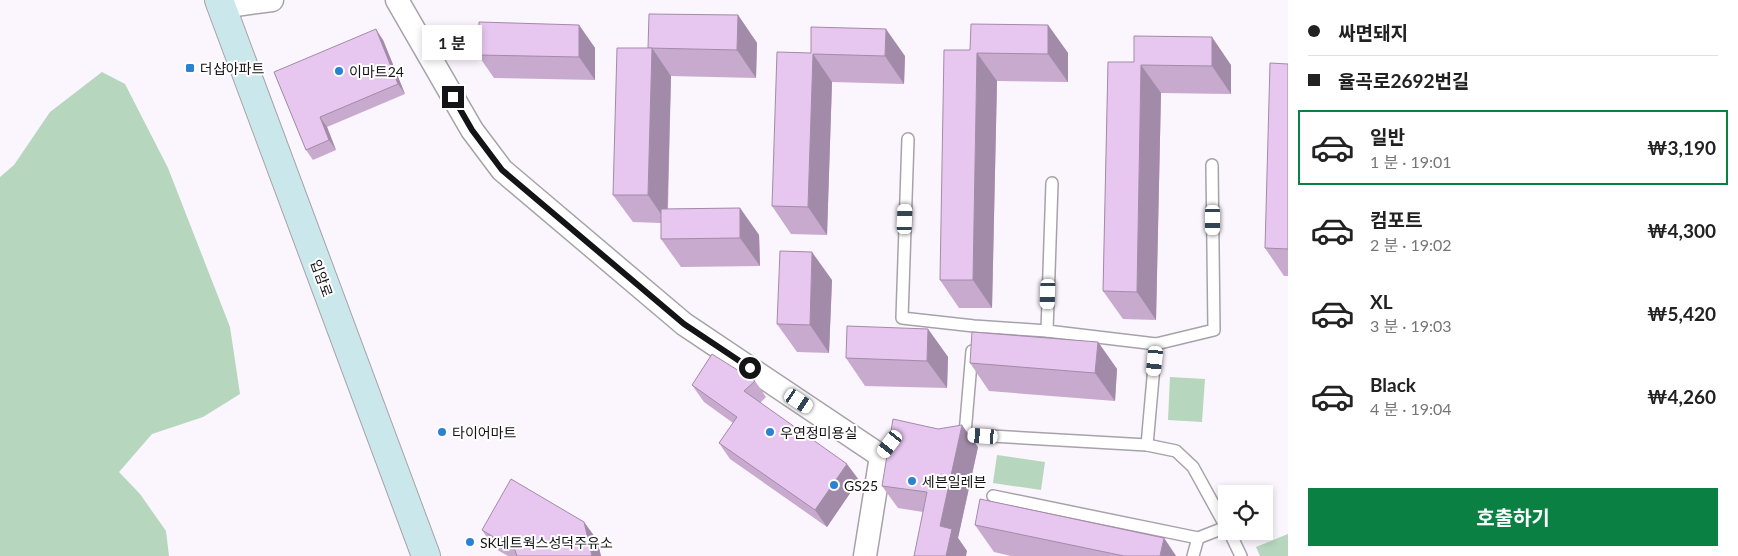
<!DOCTYPE html>
<html lang="ko">
<meta charset="utf-8">
<style>
body{margin:0;font-family:Lato,"Noto Sans KR",sans-serif;background:#f6f6f6;color:#222;height:100vh;display:flex;flex-direction:column;font-size:19px;white-space:nowrap}
*{box-sizing:border-box;margin:0}
p{font-size:16px;color:#767676}
.icon{flex:none;width:28px;height:28px;fill:none;stroke:currentColor;stroke-width:2;stroke-linecap:round;stroke-linejoin:round}
.map{position:relative;flex:1;overflow:hidden}
.panel{display:flex;flex-direction:column;background:#fff;width:450px}
.panel>*{flex:none}
.banner{display:grid;align-content:center;height:110px;padding:0 20px;background:#fff}
.buttons{position:absolute;left:1218px;top:485px;display:grid;gap:10px}
.buttons a{display:grid;place-items:center;width:55px;height:55px;border-radius:0px;background:#fff;box-shadow:0 2px 8px #0003;font-size:25px}
.end{position:absolute;width:22px;height:22px;margin:-11px;border:6px solid #141315;background:#fff;box-shadow:0 0 0 2px #fff}
.from{border-radius:50%}
.bubble{position:absolute;height:35px;border-radius:0px;background:#fff;box-shadow:0 2px 8px #0003;font-size:16px;font-weight:700;line-height:35px;text-align:center}
.car{position:absolute;width:15px;height:30px;margin:-15px -8px;border-radius:6px;box-shadow:0 0 4px 1px #0007;background:linear-gradient(#fff 24%,#345 0 40%,#fff 0 76%,#345 0 86%,#fff 0)}
.banner b{display:flex;align-items:center;gap:18px;height:48px;font-size:19px}
.banner b+b{border-top:1px solid #e0e0e0}
.banner i{width:12px;height:12px;background:#222}
ul{padding:0;list-style:none}
li{display:flex;align-items:center;gap:15px;height:75px;margin:0 10px 8px;padding:0 10px;border:2px solid transparent;border-radius:0px}
li div{flex:1}
li b{display:block;font-size:19px}
li em{font-style:normal;font-weight:700}
li.active{border-color:#0b8043}
li>.icon{width:45px;height:45px;stroke-width:1.5}
.action{display:flex;gap:10px;margin-top:auto;padding:10px 20px}
.action a{flex:1;height:58px;border-radius:0px;background:#0b8043;color:#fff;font-size:20px;font-weight:700;line-height:58px;text-align:center}
main{display:flex;flex:1;min-height:0}
.map>svg:first-child{display:block}
.green{fill:#b6d6bd}
.lines{fill:none;stroke-linecap:round;stroke-linejoin:round}
.lane-casing{stroke:#a7a2a9;stroke-width:14}
.street-casing{stroke:#a7a2a9;stroke-width:25}
.secondary-casing{stroke:#a7a2a9;stroke-width:30}
.lane{stroke:#fff;stroke-width:11}
.street{stroke:#fff;stroke-width:22}
.secondary{stroke:#cae8ec;stroke-width:28}
.wall{fill:#c7aace}
.shaded-wall{fill:#a28ba8}
.building{fill:#e7c6f0;stroke:#a28ba8}
.route{stroke:#141315;stroke-width:6}
.poi-dot{fill:#2b82d0;stroke:#fff;stroke-width:2}
.labels{text-anchor:middle;dominant-baseline:central;stroke-width:4;stroke-linejoin:round;paint-order:stroke}
.poi-label{font-size:14px;fill:#141315;stroke:#fff;text-anchor:start}
.street-label{font-size:14px;fill:#141315;stroke:#fff}
</style>
<main>
<div class="map">
<svg width="1288" height="556" viewBox="0 0 1288 556">
<rect width="100%" height="100%" fill="#fbf5fd"/>
<!-- green -->
<g class="green">
<path d="M102,72L125,84L168,168L230,327L240,394L203,417L152,434L119,472L140,494L166,531L169,556H0V177L14,165L50,112Z"/>
<path d="M1170,377L1205,379L1202,422L1168,420Z"/>
<path d="M997,455L1045,462L1041,490L993,483Z"/>
<path d="M1288,534V556H1260L1256,547Z"/>
</g>
<g class="lines">
<defs>
<g id="lane">
<path d="M908,139L902,318L974,326L1047,331"/>
<path d="M1052,183L1047,331L1156,344"/>
<path d="M956,434L1147,445L1176,451L1193,467L1226,527"/>
<path d="M965,434L972,351"/>
<path d="M1147,445L1156,344L1214,330L1212,165"/>
<path d="M993,496L1198,538L1226,527"/>
<path d="M1229,531L1241,556"/>
<path d="M1193,556L1198,538"/>
</g>
<g id="street">
<path d="M397,0L472,130L502,170L684,324L881,456L865,556"/>
<path d="M221,7L272,0"/>
</g>
<path id="secondary" d="M219,0L426,556"/>
</defs>
<!-- lane casing -->
<use href="#lane" class="lane-casing"/>
<!-- street casing -->
<use href="#street" class="street-casing"/>
<!-- secondary casing -->
<use href="#secondary" class="secondary-casing"/>
<!-- lane -->
<use href="#lane" class="lane"/>
<!-- street -->
<use href="#street" class="street"/>
<!-- secondary -->
<use href="#secondary" class="secondary"/>
</g>
<!-- wall -->
<g class="wall">
<path d="M738,15L757,43L756,78L671,76L668,209L740,208L759,235L760,266L681,267L661,239V223L633,222L613,195L648,48Z"/>
<path d="M579,25L595,48V80L494,78L478,55Z"/>
<path d="M1048,25L1068,53V82L997,81L992,308H959L940,280L970,50Z"/>
<path d="M383,40L405,94L327,127L336,150L313,160L306,150L274,72Z"/>
<path d="M811,53L905,56L904,84L832,82L827,235L791,234L772,206Z"/>
<path d="M1108,62L1231,65V94L1161,93L1156,320L1123,319L1103,291Z"/>
<path d="M1288,64V276H1284L1265,248Z"/>
<path d="M832,280L829,353L797,352L777,324Z"/>
<path d="M928,329L948,357L947,388L865,386L846,358Z"/>
<path d="M1098,342L1117,369L1115,401L989,391L970,363Z"/>
<path d="M755,381L766,397L760,403L859,480L827,527L730,459L719,443L733,423L704,402L692,385Z"/>
<path d="M978,447L958,538L967,551L923,512L898,508L882,486Z"/>
<path d="M584,522L597,540L601,556H508L494,548L482,530Z"/>
<path d="M975,525L1164,538L1176,556H1011L994,552Z"/>
</g>
<!-- shaded-wall -->
<g class="shaded-wall">
<path d="M738,15L757,43L756,78L737,50Z"/>
<path d="M579,25L595,48V80L579,57Z"/>
<path d="M1048,25L1068,53V82L1048,54Z"/>
<path d="M376,29L383,40L405,94L398,84Z"/>
<path d="M886,29L905,56L904,84L885,56Z"/>
<path d="M1212,37L1231,65V94L1212,66Z"/>
<path d="M652,48L671,76L667,223L648,195Z"/>
<path d="M977,53L997,81L992,308L973,280Z"/>
<path d="M813,54L832,82L827,235L808,207Z"/>
<path d="M1141,65L1161,93L1156,320L1137,292Z"/>
<path d="M320,117L327,127L336,150L329,140Z"/>
<path d="M740,208L759,235L760,266L740,238Z"/>
<path d="M812,252L832,280L829,353L810,325Z"/>
<path d="M928,329L948,357L947,388L927,361Z"/>
<path d="M1098,342L1117,369L1115,401L1095,373Z"/>
<path d="M962,425L978,447L958,538L967,551L966,556H946L940,526Z"/>
<path d="M847,464L859,480L827,527L815,510Z"/>
<path d="M584,522L597,540L601,556H592Z"/>
<path d="M1164,538L1176,556H1160Z"/>
</g>
<!-- building -->
<g class="building">
<path d="M649,14L738,15L737,50L648,48Z"/>
<path d="M479,22L579,25V57L478,55Z"/>
<path d="M971,24L1048,25V54L977,53L973,280H940L944,50H970Z"/>
<path d="M811,27L886,29L885,56L813,54L808,207L772,206L777,52L811,53Z"/>
<path d="M376,29L398,84L320,117L329,140L306,150L274,72Z"/>
<path d="M1134,36L1212,37V66L1141,65L1137,292L1103,291L1108,62H1134Z"/>
<path d="M617,48H652L648,195H613Z"/>
<path d="M1270,63L1288,64V249L1265,248Z"/>
<path d="M740,208V238L661,239V209Z"/>
<path d="M780,251L812,252L810,325L777,324Z"/>
<path d="M847,326L928,329L927,361L846,358Z"/>
<path d="M972,332L1098,342L1095,373L970,363Z"/>
<path d="M712,354L755,381L744,391L847,464L815,510L719,443L737,417L692,385Z"/>
<path d="M893,419L938,429L962,425L940,526L952,529L946,556H914L927,492L882,486Z"/>
<path d="M511,479L584,522L592,556H517L515,550L482,530Z"/>
<path d="M980,499L1164,538L1160,556H1124L975,525Z"/>
</g>
<g class="lines">
<!-- route -->
<path class="route" d="M453,97L472,130L502,170L684,324L750,368"/>
</g>
<!-- markers -->
<g class="poi-dot">
<rect x="185" y="63" width="10" height="10" rx="2.5"/>
<circle cx="339" cy="71" r="5"/>
<circle cx="442" cy="432" r="5"/>
<circle cx="770" cy="432" r="5"/>
<circle cx="912" cy="481" r="5"/>
<circle cx="834" cy="485" r="5"/>
<circle cx="470" cy="542" r="5"/>
</g>
<g class="labels">
<!-- poi labels -->
<g class="poi-label">
<text x="200" y="68">더샵아파트</text>
<text x="349" y="71">이마트24</text>
<text x="452" y="432">타이어마트</text>
<text x="780" y="432">우연정미용실</text>
<text x="922" y="481">세븐일레븐</text>
<text x="844" y="485">GS25</text>
<text x="480" y="542">SK네트웍스성덕주유소</text>
</g>
<!-- street labels -->
<g class="street-label">
<text transform="translate(322 278) rotate(70)">입암로</text>
</g>
</g>
</svg>
<div class="buttons">
<a><svg class="icon" aria-label="locate" viewBox="0 0 24 24"><circle cx="12" cy="12" r="6"/><path d="M12 2v4M12 18v4M2 12h4M18 12h4"/></svg></a>
</div>
<i class="end from" style="left:750px;top:368px"></i>
<i class="end" style="left:453px;top:97px"></i>
<div class="bubble" style="left:422px;top:25px;width:60px">1 분</div>
<i class="car" style="left:905px;top:219px;rotate:2deg"></i>
<i class="car" style="left:1213px;top:220px;rotate:180deg"></i>
<i class="car" style="left:1048px;top:294px;rotate:182deg"></i>
<i class="car" style="left:1155px;top:361px;rotate:186deg"></i>
<i class="car" style="left:799px;top:401px;rotate:124deg"></i>
<i class="car" style="left:983px;top:436px;rotate:274deg"></i>
<i class="car" style="left:890px;top:444px;rotate:217deg"></i>
</div>
<section class="panel">
<div class="banner">
<b><i class="from"></i>싸면돼지</b>
<b><i></i>율곡로2692번길</b>
</div>
<ul>
<li class="active"><svg class="icon" aria-label="car" viewBox="0 0 24 24"><path d="M5 17H2v-5l4-1 3-4h7l3 4 3 1v5h-3M9 17h6M6 11h13"/><circle cx="7" cy="17" r="2"/><circle cx="17" cy="17" r="2"/></svg><div><b>일반</b><p>1 분 · 19:01</p></div><em>₩3,190</em></li>
<li><svg class="icon" aria-label="car" viewBox="0 0 24 24"><path d="M5 17H2v-5l4-1 3-4h7l3 4 3 1v5h-3M9 17h6M6 11h13"/><circle cx="7" cy="17" r="2"/><circle cx="17" cy="17" r="2"/></svg><div><b>컴포트</b><p>2 분 · 19:02</p></div><em>₩4,300</em></li>
<li><svg class="icon" aria-label="car" viewBox="0 0 24 24"><path d="M5 17H2v-5l4-1 3-4h7l3 4 3 1v5h-3M9 17h6M6 11h13"/><circle cx="7" cy="17" r="2"/><circle cx="17" cy="17" r="2"/></svg><div><b>XL</b><p>3 분 · 19:03</p></div><em>₩5,420</em></li>
<li><svg class="icon" aria-label="car" viewBox="0 0 24 24"><path d="M5 17H2v-5l4-1 3-4h7l3 4 3 1v5h-3M9 17h6M6 11h13"/><circle cx="7" cy="17" r="2"/><circle cx="17" cy="17" r="2"/></svg><div><b>Black</b><p>4 분 · 19:04</p></div><em>₩4,260</em></li>
</ul>
<div class="action"><a>호출하기</a></div>
</section>
</main>
